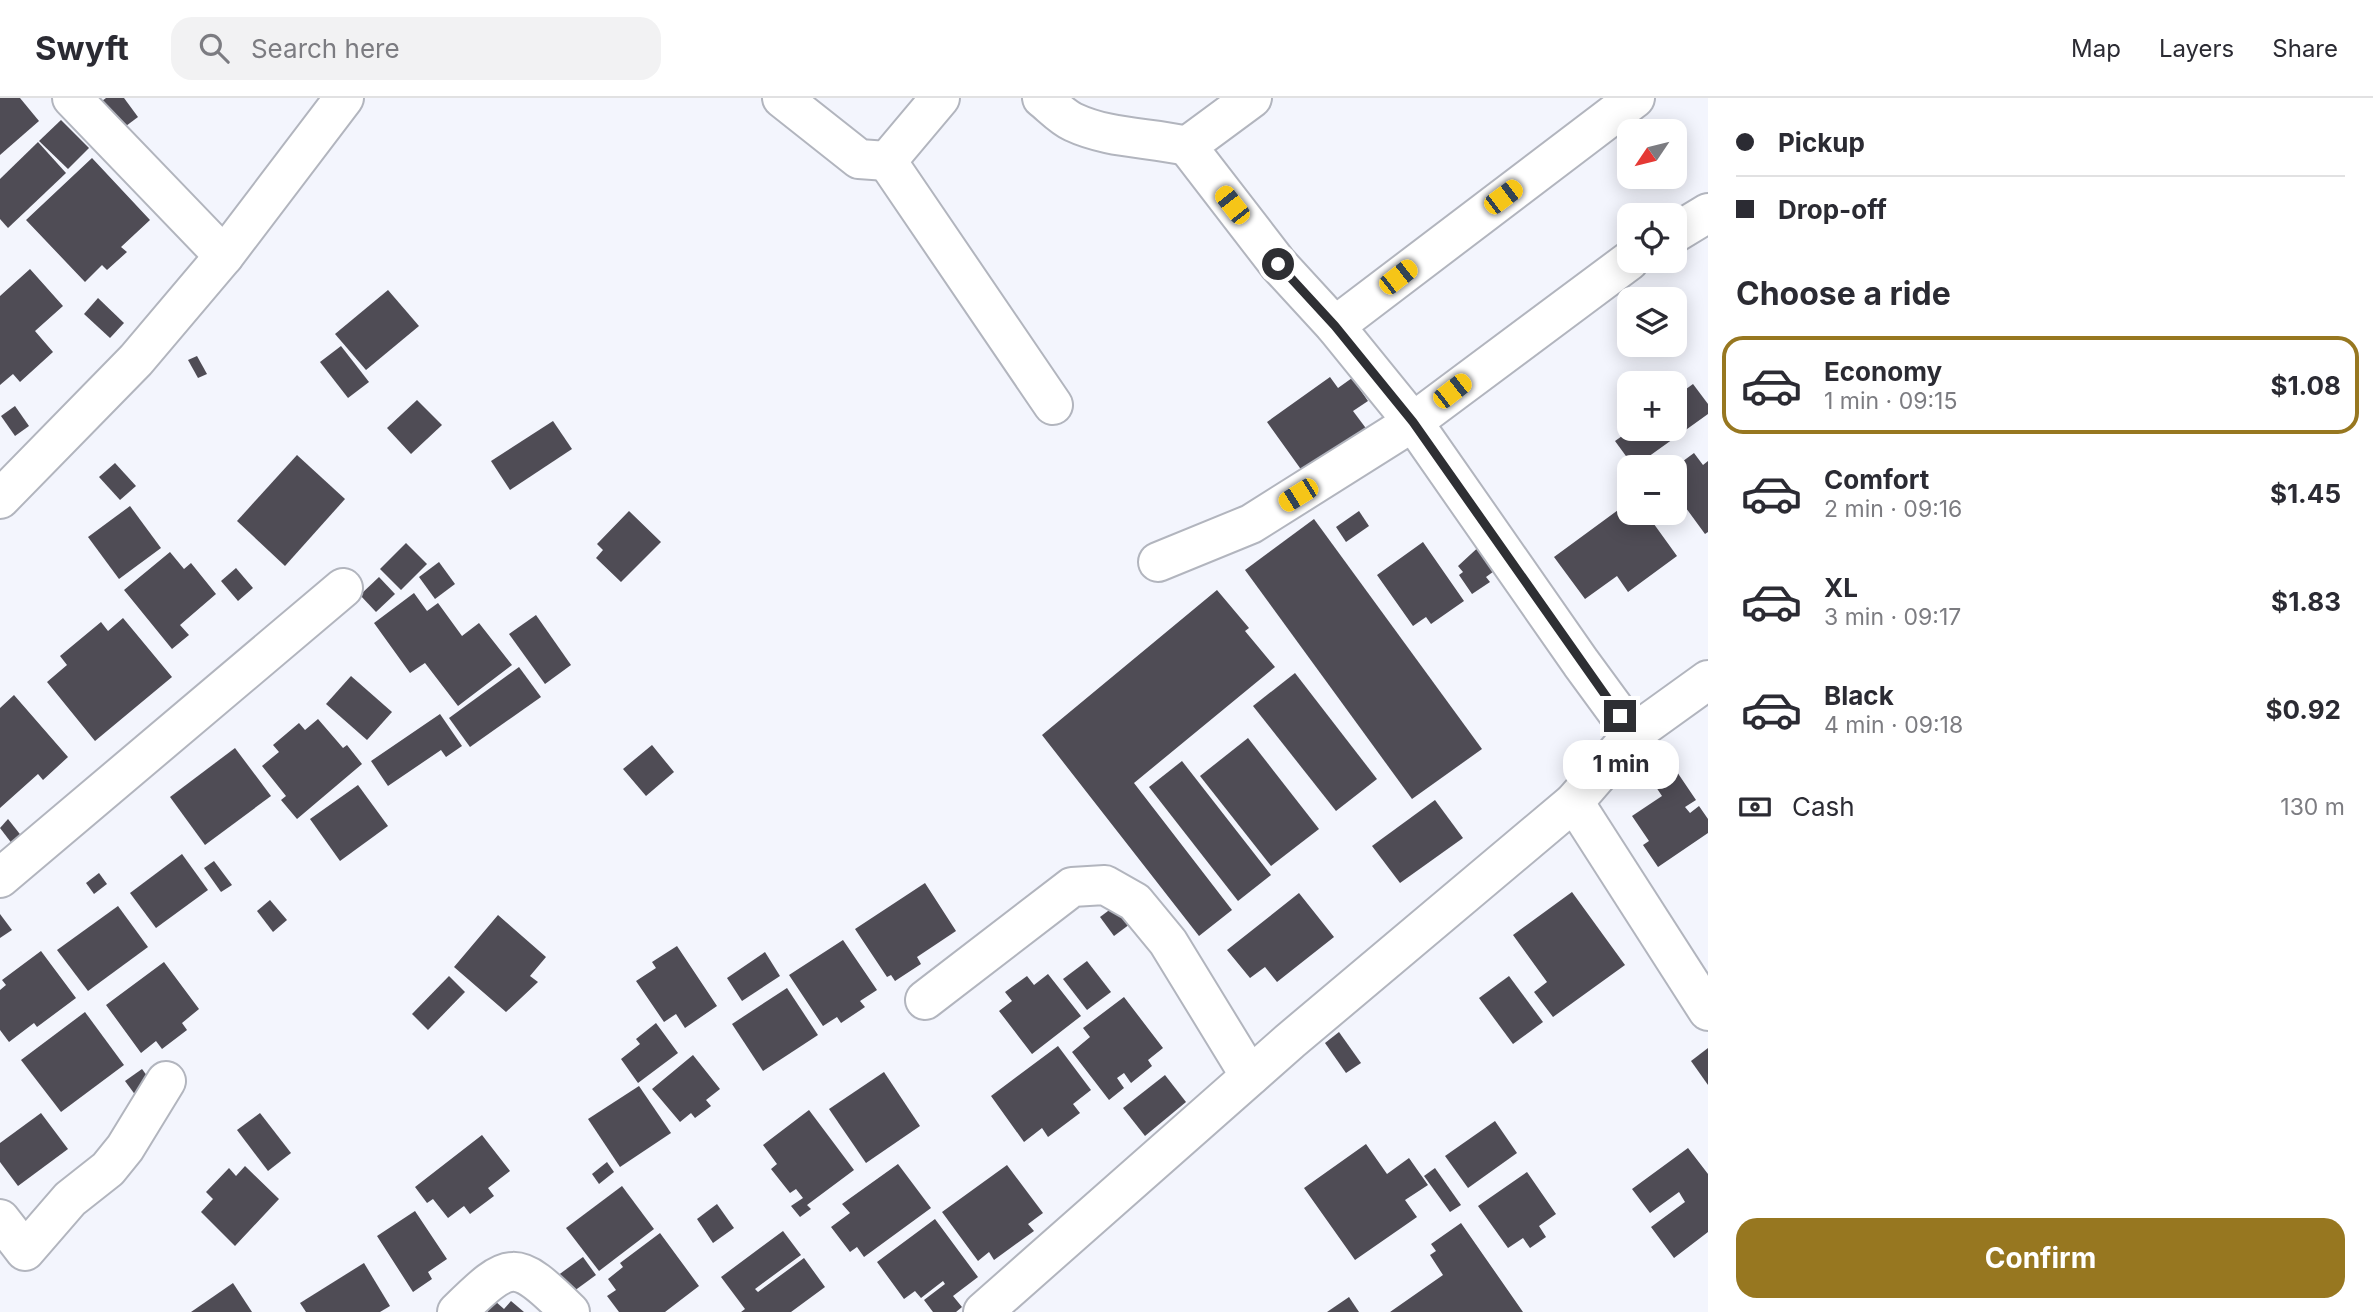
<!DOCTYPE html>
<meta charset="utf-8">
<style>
body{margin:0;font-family:Inter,sans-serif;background:#f2f2f3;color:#2b2b33;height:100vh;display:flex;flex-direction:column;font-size:26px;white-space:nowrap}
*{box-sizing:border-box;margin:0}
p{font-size:23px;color:#7c7c81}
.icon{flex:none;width:38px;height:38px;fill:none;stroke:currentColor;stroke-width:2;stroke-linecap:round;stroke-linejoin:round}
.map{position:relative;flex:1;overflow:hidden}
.drawer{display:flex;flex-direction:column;background:#fff;width:665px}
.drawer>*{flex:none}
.top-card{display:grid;align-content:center;height:154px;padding:0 28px;background:#fff}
.needle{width:46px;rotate:235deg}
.fabs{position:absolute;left:1617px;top:21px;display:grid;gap:14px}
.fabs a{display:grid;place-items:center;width:70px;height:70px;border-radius:14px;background:#fff;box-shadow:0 4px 18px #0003;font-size:35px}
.end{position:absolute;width:32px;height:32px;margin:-16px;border:9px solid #2e2f33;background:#fff;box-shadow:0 0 0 4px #fff}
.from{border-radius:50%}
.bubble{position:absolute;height:49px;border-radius:21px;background:#fff;box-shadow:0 4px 18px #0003;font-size:23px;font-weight:700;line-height:49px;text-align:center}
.car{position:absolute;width:21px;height:42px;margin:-21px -10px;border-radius:9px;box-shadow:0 0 5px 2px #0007;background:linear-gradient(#f5c518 24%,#345 0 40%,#f5c518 0 76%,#345 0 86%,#f5c518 0)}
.top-card b{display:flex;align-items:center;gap:24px;height:66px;font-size:26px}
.top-card b+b{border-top:2px solid #e1e1e2}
.top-card i{width:18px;height:18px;background:#2b2b33}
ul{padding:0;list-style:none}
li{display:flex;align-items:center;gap:21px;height:98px;margin:0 14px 10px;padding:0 14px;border:4px solid transparent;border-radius:21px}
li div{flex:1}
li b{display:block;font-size:26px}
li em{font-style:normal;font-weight:700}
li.on{border-color:#977720}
li>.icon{width:63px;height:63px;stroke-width:1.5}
h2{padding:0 28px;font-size:32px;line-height:84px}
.pay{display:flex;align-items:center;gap:18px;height:77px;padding:0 28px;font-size:26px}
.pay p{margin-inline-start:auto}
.action{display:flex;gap:14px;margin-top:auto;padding:14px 28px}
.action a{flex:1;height:80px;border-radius:21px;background:#977720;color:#fff;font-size:28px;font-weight:700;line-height:80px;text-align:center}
header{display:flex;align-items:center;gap:42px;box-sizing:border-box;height:98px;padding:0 35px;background:#fff;border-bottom:2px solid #e1e1e2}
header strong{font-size:33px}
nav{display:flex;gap:38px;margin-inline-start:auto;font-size:24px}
.search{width:490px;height:63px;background:#f2f2f3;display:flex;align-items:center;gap:18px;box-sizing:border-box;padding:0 24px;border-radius:21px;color:#7c7c81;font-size:26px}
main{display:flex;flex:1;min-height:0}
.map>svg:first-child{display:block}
.building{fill:#4f4c55}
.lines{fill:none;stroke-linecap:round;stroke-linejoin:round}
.minor-casing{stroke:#b2b5be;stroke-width:42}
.minor{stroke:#fff;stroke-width:38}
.route{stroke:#2e2f33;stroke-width:9}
</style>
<header>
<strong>Swyft</strong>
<div class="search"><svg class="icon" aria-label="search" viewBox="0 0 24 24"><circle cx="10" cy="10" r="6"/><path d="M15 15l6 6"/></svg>Search here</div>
<nav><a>Map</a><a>Layers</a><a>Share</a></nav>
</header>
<main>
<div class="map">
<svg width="1708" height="1214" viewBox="0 0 1708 1214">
<rect width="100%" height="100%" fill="#f3f5fd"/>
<!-- building -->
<g class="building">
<path d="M0,0H20L39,23L0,57Z"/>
<path d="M106,0H124L138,19L122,31L102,3Z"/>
<path d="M61,22L89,50L68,71L39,43Z"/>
<path d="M38,44L66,75L8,130L0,121V81Z"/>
<path d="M92,60L150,122L121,149L127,154L107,172L102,167L85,184L26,122Z"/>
<path d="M30,171L63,208L35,233L53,254L20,284L13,276L0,287V198Z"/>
<path d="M388,192L419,228L366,272L335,236Z"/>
<path d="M98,200L124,225L110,240L84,216Z"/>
<path d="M341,248L369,284L348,300L320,264Z"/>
<path d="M197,258L207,276L198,280L188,262Z"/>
<path d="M1330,279L1338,290L1352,280L1368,303L1353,313L1368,333L1305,377L1267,324Z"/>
<path d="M1693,286L1708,306V316L1634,369L1615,343L1632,331H1675V299Z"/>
<path d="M417,302L442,327L411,356L387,330Z"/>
<path d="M15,308L29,328L15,338L1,318Z"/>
<path d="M553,323L572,351L510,392L491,363Z"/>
<path d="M1694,355L1703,367L1708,363V434L1705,436L1675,395V369Z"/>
<path d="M297,357L345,401L285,468L237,423Z"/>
<path d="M115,365L136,388L120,402L99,379Z"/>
<path d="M1629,404V415H1646L1677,458L1628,494L1617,478L1585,501L1554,459Z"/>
<path d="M130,408L161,450L119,481L88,439Z"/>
<path d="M629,413L661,444L621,484L596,460L603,452L597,446Z"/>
<path d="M1359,413L1369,428L1346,444L1336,429Z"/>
<path d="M1314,421L1482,651L1412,701L1245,472Z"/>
<path d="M1423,444L1464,503L1431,526L1426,519L1413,528L1377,477Z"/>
<path d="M1484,444L1501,468L1486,479L1490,484L1472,496L1459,477L1463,474L1458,468Z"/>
<path d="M406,445L427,466L401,492L380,471Z"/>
<path d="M170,454L184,471L191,465L216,496L180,527L189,537L172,551L124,492Z"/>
<path d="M439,464L455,486L435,501L419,479Z"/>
<path d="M236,470L253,490L238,503L221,483Z"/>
<path d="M379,479L395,496L376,514L360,497Z"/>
<path d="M1217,492L1249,530L1245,533L1275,569L1134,685L1232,812L1199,838L1042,637Z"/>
<path d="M414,495L427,513L438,505L462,538L479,525L512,567L458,608L425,565L410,575L374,525Z"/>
<path d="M536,517L571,567L545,586L509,536Z"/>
<path d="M123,520L172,579L95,643L47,584L67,567L60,558L101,524L108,533Z"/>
<path d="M519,569L541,599L470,649L449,620Z"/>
<path d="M1295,575L1377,681L1336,713L1253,608Z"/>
<path d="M351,578L392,614L367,642L326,606Z"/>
<path d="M14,597L68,659L43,682L38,676L0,710V610Z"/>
<path d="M440,616L462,648L446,659L441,652L388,688L371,663Z"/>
<path d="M318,621L343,650L347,647L362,666L297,721L281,702L286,698L262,668L279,654L273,647L299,625L305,632Z"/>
<path d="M1248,640L1319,731L1271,768L1200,678Z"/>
<path d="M652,647L674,674L646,698L623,671Z"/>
<path d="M235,650L271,698L205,747L170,699Z"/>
<path d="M1182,663L1271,777L1238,803L1149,689Z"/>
<path d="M1675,671L1696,702L1685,709L1690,715L1699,708L1708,721V735L1658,769L1643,747L1649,743L1632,718L1662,698L1654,686Z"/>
<path d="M358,687L388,728L340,763L310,721Z"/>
<path d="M1435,702L1463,740L1400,785L1372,748Z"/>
<path d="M8,721L23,740L13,747L0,730Z"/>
<path d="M182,756L208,792L156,830L130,795Z"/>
<path d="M214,763L232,787L221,794L204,770Z"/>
<path d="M99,775L107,786L94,796L86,785Z"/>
<path d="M925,785L956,833L917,859L921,866L895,883L891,877L887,879L855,831Z"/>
<path d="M1572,794L1625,867L1553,919L1534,894L1547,884L1513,837Z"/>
<path d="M1299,795L1334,839L1277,884L1265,869L1250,880L1227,852Z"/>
<path d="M270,802L287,822L273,834L257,813Z"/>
<path d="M1116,807L1130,826L1114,838L1100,819Z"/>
<path d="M118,808L148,849L88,893L57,852Z"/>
<path d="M0,816L12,832L0,840Z"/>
<path d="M498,817L546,859L530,878L538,884L506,914L454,869Z"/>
<path d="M843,842L877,892L860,903L865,909L841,925L837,919L823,928L789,877Z"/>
<path d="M677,848L717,908L685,930L676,916L664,924L636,883L656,870L652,864Z"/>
<path d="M41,853L76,900L37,929L34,925L9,944L0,932V892L6,887L2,882Z"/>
<path d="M765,854L780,878L742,903L727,880Z"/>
<path d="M1087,863L1111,894L1087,912L1063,881Z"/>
<path d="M164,864L199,911L182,925L187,932L162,951L156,943L141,955L106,907Z"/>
<path d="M1048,876L1081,918L1032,956L999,913L1012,903L1005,894L1027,878L1034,887Z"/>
<path d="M449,878L465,894L428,932L412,916Z"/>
<path d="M1509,878L1543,924L1513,946L1479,900Z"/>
<path d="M787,890L818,937L763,973L732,926Z"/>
<path d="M1124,899L1163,950L1148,962L1152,968L1131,985L1124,975L1117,980L1124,990L1109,1002L1072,954L1090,939L1083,930Z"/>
<path d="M85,914L124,967L61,1014L21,962Z"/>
<path d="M656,925L678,955L638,985L621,961L640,946L636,941Z"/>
<path d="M1339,934L1361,965L1346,975L1325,945Z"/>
<path d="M1058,948L1091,992L1073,1006L1080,1015L1048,1039L1042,1030L1024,1044L991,998Z"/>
<path d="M1708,950V987L1691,963Z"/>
<path d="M693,957L720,991L706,1002L711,1008L695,1020L691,1015L680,1024L652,991Z"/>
<path d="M142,971L156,990L139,1002L125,983Z"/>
<path d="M884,974L920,1028L866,1065L829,1011Z"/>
<path d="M1165,977L1186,1004L1145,1038L1123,1010Z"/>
<path d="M639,988L671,1035L620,1069L588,1021Z"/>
<path d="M809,1012L854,1072L807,1107L811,1111L800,1119L791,1108L803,1100L796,1091L790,1095L771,1071L777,1066L763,1047Z"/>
<path d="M41,1015L68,1051L18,1088L0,1064V1045Z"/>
<path d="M260,1015L291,1055L268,1073L237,1032Z"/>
<path d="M1495,1023L1517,1055L1468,1090L1445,1058Z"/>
<path d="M482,1037L510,1073L488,1090L494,1098L470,1116L464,1108L448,1120L433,1101L427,1105L415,1089Z"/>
<path d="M1366,1046L1387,1076L1409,1060L1428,1087L1405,1102L1417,1119L1355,1162L1304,1090Z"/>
<path d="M1688,1050L1708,1076V1134L1674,1160L1651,1129L1685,1104L1679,1094L1650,1115L1632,1091Z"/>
<path d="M607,1064L614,1074L599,1086L592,1076Z"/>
<path d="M898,1066L931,1110L864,1159L857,1149L850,1154L831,1129L850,1115L842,1106Z"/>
<path d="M1007,1067L1043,1115L1028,1126L1034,1133L994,1162L989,1154L978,1163L942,1114Z"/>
<path d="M245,1068L279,1101L235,1148L201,1114L213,1101L206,1094L229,1070L236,1078Z"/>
<path d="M1435,1070L1461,1107L1450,1114L1424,1078Z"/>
<path d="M1527,1074L1556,1116L1539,1128L1546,1139L1530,1150L1523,1140L1508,1150L1478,1108Z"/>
<path d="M622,1088L654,1131L599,1173L566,1130Z"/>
<path d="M717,1106L734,1130L713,1145L697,1121Z"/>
<path d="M415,1113L447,1161L428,1174L432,1181L413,1194L377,1138Z"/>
<path d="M935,1121L978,1179L953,1198L962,1209L956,1214H933L924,1202L945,1186L943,1183L921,1200L915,1193L904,1201L877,1164Z"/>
<path d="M1461,1125L1523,1214H1390L1443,1177L1430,1157L1436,1153L1431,1146Z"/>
<path d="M783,1133L801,1157L755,1191L758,1194L804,1160L825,1189L791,1214H741L745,1211L721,1179Z"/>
<path d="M660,1135L699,1188L665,1214H619L607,1198L616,1192L608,1181L623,1169L620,1165Z"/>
<path d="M583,1159L596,1177L570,1196L557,1178Z"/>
<path d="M364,1165L390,1208L380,1214H306L300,1205Z"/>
<path d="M233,1185L252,1214H191Z"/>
<path d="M1349,1199L1359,1214H1327Z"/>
<path d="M495,1203L504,1211L511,1203L524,1214H487Z"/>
</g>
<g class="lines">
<defs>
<g id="minor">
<path d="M72,0L224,158"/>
<path d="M782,0L859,61L887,63L940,0"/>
<path d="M1042,0C1052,8 1062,19 1073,24C1109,41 1149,39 1187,48"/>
<path d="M1252,0L1187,48L1278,166L1335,228L1413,324L1581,565L1633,636"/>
<path d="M887,63L1053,307"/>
<path d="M1675,135L1708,115"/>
<path d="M1335,228L1635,0"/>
<path d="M0,401L136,262L224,158L344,0"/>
<path d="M1158,464L1251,426L1413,324L1629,163"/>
<path d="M1574,704L1708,913"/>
<path d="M0,780L343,490"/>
<path d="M925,902L1072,789L1105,787L1135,804L1168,844L1250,978"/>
<path d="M0,1121L25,1153L70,1101L108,1071L125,1050L166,983"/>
<path d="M457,1214C511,1161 515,1160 570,1214"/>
<path d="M983,1214L1290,943L1574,704L1633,636L1708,582"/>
</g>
</defs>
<!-- minor casing -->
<use href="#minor" class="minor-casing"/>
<!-- minor -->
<use href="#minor" class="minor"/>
</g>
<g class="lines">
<!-- route -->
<path class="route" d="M1278,166L1335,228L1413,324L1620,618"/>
</g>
</svg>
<div class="fabs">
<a><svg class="needle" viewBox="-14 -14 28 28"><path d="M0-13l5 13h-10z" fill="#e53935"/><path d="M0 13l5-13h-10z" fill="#7c7c81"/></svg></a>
<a><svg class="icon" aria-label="locate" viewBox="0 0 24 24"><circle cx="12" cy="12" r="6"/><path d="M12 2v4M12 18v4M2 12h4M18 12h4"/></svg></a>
<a><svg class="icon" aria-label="layers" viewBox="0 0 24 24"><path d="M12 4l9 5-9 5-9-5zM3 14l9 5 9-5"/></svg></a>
<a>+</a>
<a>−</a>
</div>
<i class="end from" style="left:1278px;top:166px"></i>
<i class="end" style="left:1620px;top:618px"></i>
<div class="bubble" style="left:1563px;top:642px;width:116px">1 min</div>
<i class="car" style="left:1503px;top:99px;rotate:53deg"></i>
<i class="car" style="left:1232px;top:107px;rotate:322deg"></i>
<i class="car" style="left:1398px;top:179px;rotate:52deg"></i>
<i class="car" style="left:1452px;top:293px;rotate:52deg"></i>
<i class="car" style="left:1298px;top:397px;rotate:238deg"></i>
</div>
<section class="drawer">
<div class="top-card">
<b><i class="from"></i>Pickup</b>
<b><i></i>Drop-off</b>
</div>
<h2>Choose a ride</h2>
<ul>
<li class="on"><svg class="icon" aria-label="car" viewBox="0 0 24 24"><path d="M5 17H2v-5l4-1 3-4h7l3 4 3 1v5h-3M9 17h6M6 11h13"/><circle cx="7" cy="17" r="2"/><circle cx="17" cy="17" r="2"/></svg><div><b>Economy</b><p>1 min · 09:15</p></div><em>$1.08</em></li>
<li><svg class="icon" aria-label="car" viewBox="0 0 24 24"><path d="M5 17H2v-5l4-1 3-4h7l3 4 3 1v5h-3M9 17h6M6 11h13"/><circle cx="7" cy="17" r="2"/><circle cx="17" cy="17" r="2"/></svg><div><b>Comfort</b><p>2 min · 09:16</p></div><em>$1.45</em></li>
<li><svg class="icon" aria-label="car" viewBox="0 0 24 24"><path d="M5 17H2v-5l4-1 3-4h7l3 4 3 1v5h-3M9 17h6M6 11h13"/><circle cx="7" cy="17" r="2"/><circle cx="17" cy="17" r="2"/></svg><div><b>XL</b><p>3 min · 09:17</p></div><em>$1.83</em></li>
<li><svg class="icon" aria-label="car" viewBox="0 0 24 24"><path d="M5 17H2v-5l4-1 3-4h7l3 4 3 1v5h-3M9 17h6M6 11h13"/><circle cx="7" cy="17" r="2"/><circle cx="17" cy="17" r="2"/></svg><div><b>Black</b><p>4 min · 09:18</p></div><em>$0.92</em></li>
</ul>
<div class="pay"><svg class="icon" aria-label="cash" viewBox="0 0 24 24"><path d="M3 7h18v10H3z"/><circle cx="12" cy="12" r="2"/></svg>Cash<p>130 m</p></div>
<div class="action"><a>Confirm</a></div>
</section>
</main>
